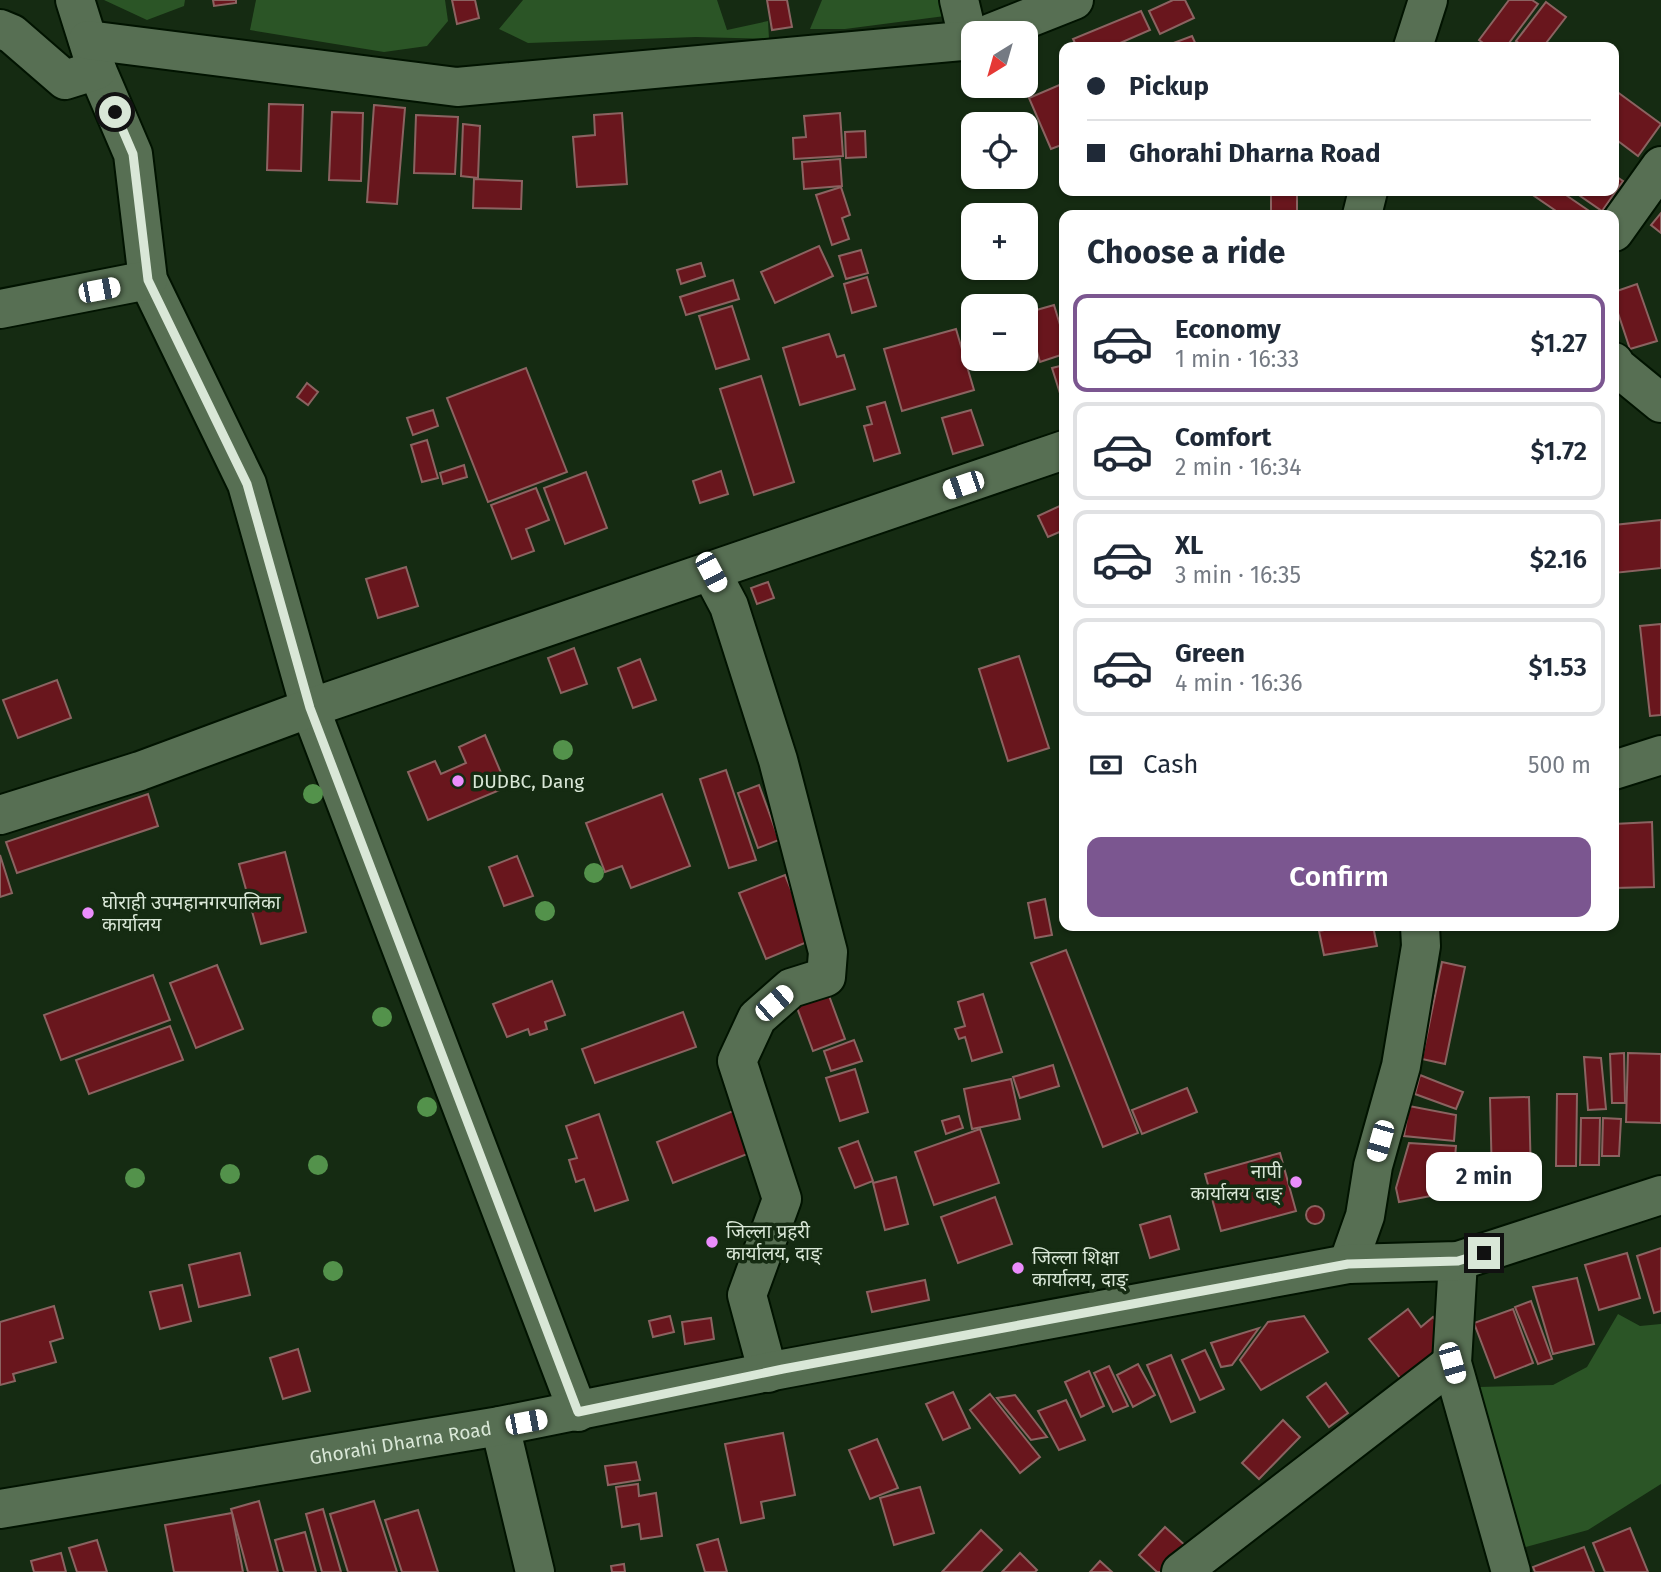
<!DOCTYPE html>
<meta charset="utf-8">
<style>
body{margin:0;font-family:"Fira Sans","Noto Sans Devanagari",sans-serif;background:#f6f6f7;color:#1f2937;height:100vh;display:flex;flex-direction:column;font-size:26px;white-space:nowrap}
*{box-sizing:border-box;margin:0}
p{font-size:23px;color:#747a83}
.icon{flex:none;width:38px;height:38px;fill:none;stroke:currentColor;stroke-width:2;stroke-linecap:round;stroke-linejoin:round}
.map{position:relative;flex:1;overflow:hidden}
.side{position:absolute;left:1059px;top:210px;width:560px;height:721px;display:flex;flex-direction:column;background:#fff;border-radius:14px;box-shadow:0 2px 5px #0004}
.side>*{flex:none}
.hud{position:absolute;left:1059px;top:42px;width:560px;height:154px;border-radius:14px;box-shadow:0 2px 5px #0004;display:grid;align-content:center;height:154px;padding:0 28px;background:#fff}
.needle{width:46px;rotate:217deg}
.buttons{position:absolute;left:961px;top:21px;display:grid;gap:14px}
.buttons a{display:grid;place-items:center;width:77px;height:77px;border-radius:14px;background:#fff;box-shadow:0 2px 5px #0004;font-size:35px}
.end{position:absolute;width:32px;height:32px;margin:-16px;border:9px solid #d9e7d7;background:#111;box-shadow:0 0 0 4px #111}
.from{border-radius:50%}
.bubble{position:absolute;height:49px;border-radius:14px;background:#fff;box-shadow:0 2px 5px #0004;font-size:23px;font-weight:600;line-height:49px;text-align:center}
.car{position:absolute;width:21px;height:42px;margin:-21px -10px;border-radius:9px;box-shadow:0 0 5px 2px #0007;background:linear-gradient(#fff 24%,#345 0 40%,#fff 0 76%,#345 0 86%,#fff 0)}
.hud b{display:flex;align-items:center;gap:24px;height:66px;font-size:26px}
.hud b+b{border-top:2px solid #e0e1e3}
.hud i{width:18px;height:18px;background:#1f2937}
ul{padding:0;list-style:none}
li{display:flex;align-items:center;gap:21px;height:98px;margin:0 14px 10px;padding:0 14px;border:4px solid #e0e1e3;border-radius:14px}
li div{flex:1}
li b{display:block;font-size:26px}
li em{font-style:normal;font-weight:600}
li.selected{border-color:#7b5690}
li>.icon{width:63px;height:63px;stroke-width:1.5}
h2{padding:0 28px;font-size:32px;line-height:84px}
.pay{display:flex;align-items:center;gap:18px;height:77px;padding:0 28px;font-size:26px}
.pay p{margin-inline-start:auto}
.action{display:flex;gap:14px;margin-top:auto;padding:14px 28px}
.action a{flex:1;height:80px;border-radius:14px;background:#7b5690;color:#fff;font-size:28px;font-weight:600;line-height:80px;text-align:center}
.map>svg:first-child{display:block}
.green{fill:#2b5526}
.building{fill:#69161d;stroke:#8b6361;stroke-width:2}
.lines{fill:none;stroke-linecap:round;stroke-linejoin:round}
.minor-casing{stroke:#011300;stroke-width:42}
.minor{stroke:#576f53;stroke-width:38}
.tree{fill:#53924b}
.route{stroke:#d9e7d7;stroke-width:9}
.poi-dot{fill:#eb8dfc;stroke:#152b12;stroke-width:2.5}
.labels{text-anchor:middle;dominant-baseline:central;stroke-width:7;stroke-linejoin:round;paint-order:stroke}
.poi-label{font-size:19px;fill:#d9e7d7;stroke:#152b12;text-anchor:start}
.street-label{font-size:19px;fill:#d9e7d7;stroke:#152b12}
</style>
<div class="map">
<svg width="1661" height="1572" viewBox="0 0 1661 1572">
<rect width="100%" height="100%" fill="#152b12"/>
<!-- green -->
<g class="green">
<path d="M104,0H185L184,6L147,20Z"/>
<path d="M256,0H445L448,21L427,46L384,52L250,30Z"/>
<path d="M523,0H717L727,30L768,21L769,39L696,37L528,43L499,29Z"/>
<path d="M822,0H943L945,16L845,29H810Z"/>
<path d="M1618,1314L1640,1326L1661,1324V1484L1588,1530L1522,1548L1479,1387L1553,1385L1587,1367Z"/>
</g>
<!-- building -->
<g class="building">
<path d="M213,0H236V3L214,6Z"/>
<path d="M452,0H475L479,18L457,24Z"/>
<path d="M767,0H787L792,27L772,30Z"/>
<path d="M1173,0H1185L1194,18L1160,34L1149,11Z"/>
<path d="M1509,0H1532L1538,4L1506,47H1489L1479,40Z"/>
<path d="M1546,2L1566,17L1543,47H1524L1516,41Z"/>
<path d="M1141,11L1150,30L1111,47H1077L1073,39Z"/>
<path d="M1192,36L1197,47H1163Z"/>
<path d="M1064,83V144L1051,149L1029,98Z"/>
<path d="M1616,91L1661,124L1638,156L1614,138V94Z"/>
<path d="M269,104L303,105L301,171L267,170Z"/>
<path d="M374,105L405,108L397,204L367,202Z"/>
<path d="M332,112L363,113L361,181L329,180Z"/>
<path d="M622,113L627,184L577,187L573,137L595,135L594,115Z"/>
<path d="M840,113L843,156L794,159L793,138L806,137L804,116Z"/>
<path d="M416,115L458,117L455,174L414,173Z"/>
<path d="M463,124L480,126L478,178L461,176Z"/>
<path d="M865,131L866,157L846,158L845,132Z"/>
<path d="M840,159L842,186L804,189L802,162Z"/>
<path d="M1614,175L1623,181L1602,211L1573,191H1614Z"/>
<path d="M474,179L522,181L521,209L473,208Z"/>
<path d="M841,187L850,215L842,218L849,239L832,245L816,195Z"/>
<rect x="1271" y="191" width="26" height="24"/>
<path d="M1527,191H1560L1595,215H1562Z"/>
<path d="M1661,213V233L1651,225Z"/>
<path d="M819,246L833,276L775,303L761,272Z"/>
<path d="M861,250L868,273L846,279L839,256Z"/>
<path d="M701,263L705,276L681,284L677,270Z"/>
<path d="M867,277L876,306L852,313L844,284Z"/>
<path d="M733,280L739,299L686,315L680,297Z"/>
<path d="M1637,284L1657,341L1630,349L1614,301V292Z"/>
<path d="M1054,305L1064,338V354L1040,362L1026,313Z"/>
<path d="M732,306L749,359L716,369L699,316Z"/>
<path d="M956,329L974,390L902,411L884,349Z"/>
<path d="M829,334L837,357L844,355L855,389L800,405L783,348Z"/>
<path d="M1064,365V406L1052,368Z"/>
<path d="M526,368L567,472L488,502L447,398Z"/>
<path d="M761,376L794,482L754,495L720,389Z"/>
<path d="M307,383L318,392L308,405L297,397Z"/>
<path d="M885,402L900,453L874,461L864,426L872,424L867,407Z"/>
<path d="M433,410L438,426L413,435L407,418Z"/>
<path d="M971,410L983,445L953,454L942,418Z"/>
<path d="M427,440L438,478L422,482L411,445Z"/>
<path d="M464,465L467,477L443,484L440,473Z"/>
<path d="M721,471L728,494L700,503L693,481Z"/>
<path d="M586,472L607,528L565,544L544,488Z"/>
<path d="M536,488L549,520L526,529L534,551L512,559L491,505Z"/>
<path d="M1064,504V530L1048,537L1038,516Z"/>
<path d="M1661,520V568L1614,573V525Z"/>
<path d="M406,567L418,606L378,618L366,579Z"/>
<path d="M768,582L774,598L757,604L751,588Z"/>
<path d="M1661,624V715L1650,716L1640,626Z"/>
<path d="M574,648L587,684L561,693L548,658Z"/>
<path d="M1019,656L1049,748L1008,761L979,669Z"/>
<path d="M640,659L656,700L633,708L618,668Z"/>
<path d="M57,680L71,718L18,738L3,700Z"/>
<path d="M485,735L507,787L428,820L408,772L435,761L441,774L466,763L459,747Z"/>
<path d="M726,770L756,860L729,868L700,779Z"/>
<path d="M759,785L779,840L758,848L738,793Z"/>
<path d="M148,794L158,826L17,873L6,842Z"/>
<path d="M662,794L690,866L631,888L622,866L605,872L586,823Z"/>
<path d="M1652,822L1654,887L1614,888V824Z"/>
<path d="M285,852L306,932L261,944L239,864Z"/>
<path d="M0,855L12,893L0,897Z"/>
<path d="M517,856L533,896L504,906L489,867Z"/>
<path d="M785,875L812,940L766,959L739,893Z"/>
<path d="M1045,899L1052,935L1035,938L1028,903Z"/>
<path d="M1346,926H1373L1377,946L1324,955L1319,931Z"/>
<path d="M1066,950L1138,1133L1103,1147L1031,963Z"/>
<path d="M1442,962L1465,967L1445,1064L1422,1059Z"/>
<path d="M217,965L243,1029L196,1048L170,983Z"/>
<path d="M153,975L170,1020L61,1060L44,1015Z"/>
<path d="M552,981L565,1015L545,1022L547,1029L530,1035L528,1029L507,1037L493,1004Z"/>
<path d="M828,993L845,1039L813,1051L796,1005Z"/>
<path d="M983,994L1002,1052L972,1061L965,1037L959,1039L955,1029L965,1026L958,1002Z"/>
<path d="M683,1012L696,1047L595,1083L582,1049Z"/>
<path d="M170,1026L183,1060L89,1094L76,1060Z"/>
<path d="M854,1040L862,1061L831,1071L824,1051Z"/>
<path d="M1624,1053L1625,1103H1612L1610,1054Z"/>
<path d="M1628,1053L1661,1054V1123L1626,1122Z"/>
<path d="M1584,1057L1601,1058L1606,1109L1588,1110Z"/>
<path d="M1053,1065L1059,1086L1020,1098L1013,1077Z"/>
<path d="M855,1069L868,1112L840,1121L826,1078Z"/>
<path d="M1420,1075L1463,1092L1456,1109L1415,1094Z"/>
<path d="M1011,1079L1020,1119L972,1129L964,1089Z"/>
<path d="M1187,1088L1197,1112L1142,1134L1132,1110Z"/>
<path d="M1557,1094H1577L1576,1166H1556Z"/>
<path d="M1529,1097L1531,1177L1492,1178L1490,1098Z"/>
<path d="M1409,1106L1456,1115L1454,1141L1404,1136Z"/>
<path d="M738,1109L755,1151L673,1183L657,1142Z"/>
<path d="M599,1114L628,1200L595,1211L584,1179L576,1182L569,1160L577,1158L566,1126Z"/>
<path d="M959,1116L963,1128L946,1134L942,1121Z"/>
<path d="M1581,1118H1600L1599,1165H1580Z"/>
<path d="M1603,1118L1621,1119L1619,1156H1602Z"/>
<path d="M980,1129L999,1183L934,1205L915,1152Z"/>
<path d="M858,1141L873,1181L855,1188L839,1148Z"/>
<path d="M1409,1143L1456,1146L1452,1192L1399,1202L1396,1188Z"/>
<path d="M1280,1153L1296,1211L1221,1231L1205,1174Z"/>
<path d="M896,1177L908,1224L885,1230L873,1183Z"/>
<path d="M995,1197L1012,1244L958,1263L941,1217Z"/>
<circle cx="1315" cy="1215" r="9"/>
<path d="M1170,1216L1179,1249L1150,1258L1140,1225Z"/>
<path d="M1661,1248V1311L1654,1313L1637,1256Z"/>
<path d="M240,1253L250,1295L199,1307L189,1265Z"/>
<path d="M1627,1253L1640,1298L1599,1310L1585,1265Z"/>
<path d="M1577,1278L1594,1344L1553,1354L1533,1287Z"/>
<path d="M925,1280L929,1300L872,1312L867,1292Z"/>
<path d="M182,1285L191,1321L160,1329L150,1292Z"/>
<path d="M1531,1301L1552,1359L1538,1364L1515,1307Z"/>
<path d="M54,1306L63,1338L50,1342L56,1362L13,1374L15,1381L0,1385V1322Z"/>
<path d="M1408,1309L1421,1327L1433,1317L1451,1341L1401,1379L1369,1339Z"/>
<path d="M1513,1309L1533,1363L1495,1378L1474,1323Z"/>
<path d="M670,1316L674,1332L653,1337L649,1321Z"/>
<path d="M1304,1316L1328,1352L1261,1390L1240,1360L1268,1322Z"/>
<path d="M711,1318L714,1339L685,1344L682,1322Z"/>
<path d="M1259,1328L1232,1365L1221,1367L1211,1343Z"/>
<path d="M298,1349L310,1391L283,1399L270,1358Z"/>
<path d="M1205,1350L1224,1389L1200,1400L1182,1360Z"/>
<path d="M1171,1355L1195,1412L1171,1422L1147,1365Z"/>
<path d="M1138,1364L1155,1395L1133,1407L1117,1375Z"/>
<path d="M1109,1366L1128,1406L1113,1412L1094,1373Z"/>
<path d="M1089,1371L1104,1406L1081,1417L1065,1382Z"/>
<path d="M1326,1383L1348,1413L1329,1427L1307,1397Z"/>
<path d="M953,1392L970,1428L943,1440L926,1404Z"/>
<path d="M990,1394L1040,1457L1020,1473L970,1410Z"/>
<path d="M1015,1395L1047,1437L1031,1440L997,1398Z"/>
<path d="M1066,1400L1085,1440L1059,1450L1038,1411Z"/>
<path d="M1283,1420L1300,1437L1259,1479L1242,1463Z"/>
<path d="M783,1433L795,1495L761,1502L764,1518L741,1523L725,1444Z"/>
<path d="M877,1439L898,1488L870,1499L849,1450Z"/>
<path d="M636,1462L640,1480L608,1485L605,1466Z"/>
<path d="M638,1484L639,1496L656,1493L662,1536L641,1539L639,1524L622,1527L616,1487Z"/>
<path d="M920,1487L934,1533L894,1545L880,1498Z"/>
<path d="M259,1501L278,1572H248L231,1509Z"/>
<path d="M374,1501L397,1572H348L330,1514Z"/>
<path d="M323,1509L341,1572H322L306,1514Z"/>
<path d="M418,1510L438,1572H402L385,1520Z"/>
<path d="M232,1513L243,1572H174L165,1525Z"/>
<path d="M1165,1527L1188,1548L1166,1572H1157L1139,1555Z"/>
<path d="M1630,1528L1648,1572H1605L1593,1543Z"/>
<path d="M981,1530L1002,1550L981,1572H942Z"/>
<path d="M305,1532L316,1572H284L275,1540Z"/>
<path d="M718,1539L727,1572H705L697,1545Z"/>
<path d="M97,1540L107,1572H77L69,1548Z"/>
<path d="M1584,1547L1594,1572H1535L1533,1567Z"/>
<path d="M61,1553L66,1572H34L31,1561Z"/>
<path d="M1020,1553L1037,1570L1035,1572H1002Z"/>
<path d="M1100,1561L1112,1572H1090Z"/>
<path d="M624,1564L625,1572H612L611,1566Z"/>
</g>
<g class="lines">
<defs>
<g id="minor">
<path d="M75,0L97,70L133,154L148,280L247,484L310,708L578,1412"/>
<path d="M959,0L969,42"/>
<path d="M0,29L12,34L65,80L97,70"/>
<path d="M991,33L1074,0"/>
<path d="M88,40L457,87L973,40"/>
<path d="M1413,47L1428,0"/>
<path d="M1362,215L1368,191"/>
<path d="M1614,232L1661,166"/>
<path d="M0,309L148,280"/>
<path d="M1614,362L1617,367L1661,403"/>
<path d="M711,572L729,606L778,760L828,952L826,977L791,988L757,1018L737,1061L782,1199L747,1295L768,1373"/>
<path d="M1614,770L1661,755"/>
<path d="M0,815L140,771L310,708L1064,450"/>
<path d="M1458,1261L1452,1363L1511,1572"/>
<path d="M1348,1264L1365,1216L1373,1166L1401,1066L1421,946L1420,926"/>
<path d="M500,1426L535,1572"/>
<path id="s1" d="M0,1509L500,1426L783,1369L1348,1264L1458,1261L1661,1195"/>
<path d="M1181,1572L1452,1363"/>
</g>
</defs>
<!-- minor casing -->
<use href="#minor" class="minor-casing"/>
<!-- minor -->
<use href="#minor" class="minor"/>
</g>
<!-- trees -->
<g class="tree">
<circle cx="563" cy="750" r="10"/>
<circle cx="313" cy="794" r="10"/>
<circle cx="594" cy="873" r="10"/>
<circle cx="545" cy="911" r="10"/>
<circle cx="382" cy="1017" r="10"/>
<circle cx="427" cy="1107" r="10"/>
<circle cx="318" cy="1165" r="10"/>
<circle cx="230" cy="1174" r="10"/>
<circle cx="135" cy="1178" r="10"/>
<circle cx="333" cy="1271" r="10"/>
</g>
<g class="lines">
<!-- route -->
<path class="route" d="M115,112L133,154L148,280L247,484L310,708L578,1412L783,1369L1348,1264L1458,1261L1484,1253"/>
</g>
<!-- markers -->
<g class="poi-dot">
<circle cx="458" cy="781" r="7"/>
<circle cx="88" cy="913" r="7"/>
<circle cx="1296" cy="1182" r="7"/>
<circle cx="712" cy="1242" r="7"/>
<circle cx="1018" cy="1268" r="7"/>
</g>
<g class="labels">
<!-- poi labels -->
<g class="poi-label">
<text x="472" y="781">DUDBC, Dang</text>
<text x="102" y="902">घोराही उपमहानगरपालिका<tspan x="102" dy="22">कार्यालय</tspan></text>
<text x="1282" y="1171" text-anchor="end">नापी<tspan x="1282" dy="22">कार्यालय दाङ्</tspan></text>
<text x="726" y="1231">जिल्ला प्रहरी<tspan x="726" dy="22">कार्यालय, दाङ्</tspan></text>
<text x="1032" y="1257">जिल्ला शिक्षा<tspan x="1032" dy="22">कार्यालय, दाङ्</tspan></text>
</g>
<!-- street labels -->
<g class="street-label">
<text stroke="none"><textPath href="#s1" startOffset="406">Ghorahi Dharna Road</textPath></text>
</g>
</g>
</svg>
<div class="buttons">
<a><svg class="needle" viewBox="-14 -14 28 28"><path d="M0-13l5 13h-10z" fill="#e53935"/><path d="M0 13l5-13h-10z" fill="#747a83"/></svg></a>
<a><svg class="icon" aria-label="locate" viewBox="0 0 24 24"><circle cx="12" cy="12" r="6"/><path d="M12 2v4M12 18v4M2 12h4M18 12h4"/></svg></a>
<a>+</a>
<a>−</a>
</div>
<i class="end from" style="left:115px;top:112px"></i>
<i class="end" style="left:1484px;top:1253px"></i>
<div class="bubble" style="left:1426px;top:1152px;width:116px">2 min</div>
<i class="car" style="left:99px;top:290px;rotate:79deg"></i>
<i class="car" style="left:963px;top:485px;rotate:251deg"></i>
<i class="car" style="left:711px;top:572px;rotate:152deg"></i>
<i class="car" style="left:774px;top:1003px;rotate:49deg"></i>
<i class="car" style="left:1380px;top:1141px;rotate:196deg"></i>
<i class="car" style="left:1452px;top:1363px;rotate:164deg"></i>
<i class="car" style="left:526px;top:1422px;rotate:79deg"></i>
<div class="hud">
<b><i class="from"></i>Pickup</b>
<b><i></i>Ghorahi Dharna Road</b>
</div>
<section class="side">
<h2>Choose a ride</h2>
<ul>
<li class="selected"><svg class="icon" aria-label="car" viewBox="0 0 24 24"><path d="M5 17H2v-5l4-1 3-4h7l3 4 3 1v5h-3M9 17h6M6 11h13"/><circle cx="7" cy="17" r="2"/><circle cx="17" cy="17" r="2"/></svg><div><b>Economy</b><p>1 min · 16:33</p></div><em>$1.27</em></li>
<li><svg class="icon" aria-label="car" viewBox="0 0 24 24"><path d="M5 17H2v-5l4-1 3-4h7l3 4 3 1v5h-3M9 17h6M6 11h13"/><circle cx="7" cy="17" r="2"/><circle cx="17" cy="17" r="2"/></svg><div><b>Comfort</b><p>2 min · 16:34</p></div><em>$1.72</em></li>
<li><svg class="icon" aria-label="car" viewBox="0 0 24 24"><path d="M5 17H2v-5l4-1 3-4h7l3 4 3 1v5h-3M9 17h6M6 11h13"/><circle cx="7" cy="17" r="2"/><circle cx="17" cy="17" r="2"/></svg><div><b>XL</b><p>3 min · 16:35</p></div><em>$2.16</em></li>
<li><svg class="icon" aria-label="car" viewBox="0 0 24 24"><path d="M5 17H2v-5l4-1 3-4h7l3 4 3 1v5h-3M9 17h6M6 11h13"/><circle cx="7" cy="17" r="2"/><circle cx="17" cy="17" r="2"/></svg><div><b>Green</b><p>4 min · 16:36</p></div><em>$1.53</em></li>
</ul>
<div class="pay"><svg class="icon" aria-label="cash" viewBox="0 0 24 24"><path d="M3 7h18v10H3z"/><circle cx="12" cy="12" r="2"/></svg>Cash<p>500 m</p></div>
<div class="action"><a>Confirm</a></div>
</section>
</div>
